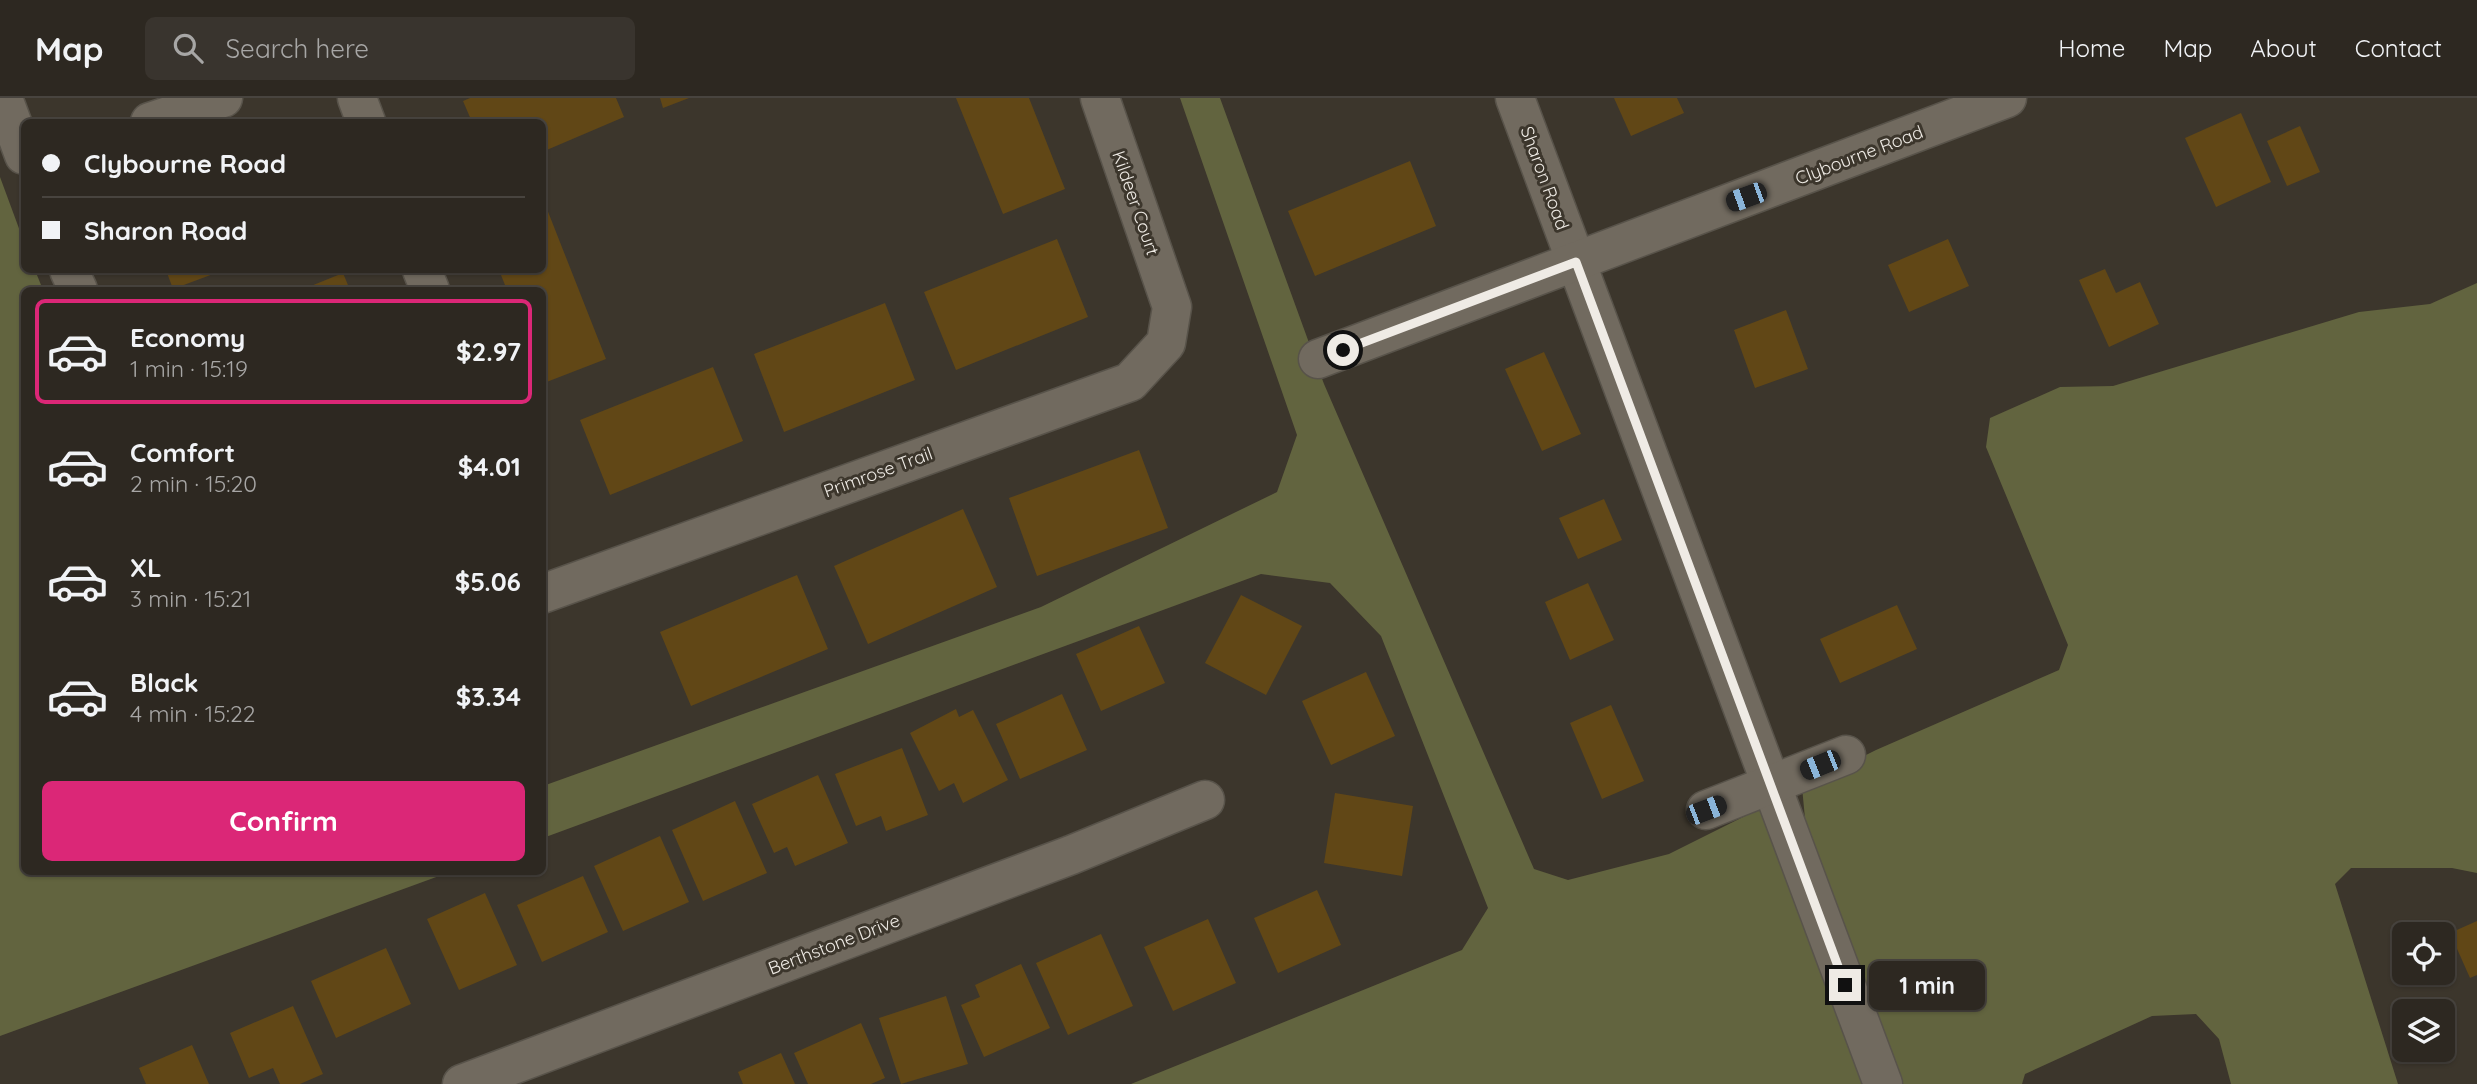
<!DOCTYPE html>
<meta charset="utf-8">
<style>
body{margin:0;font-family:Quicksand,sans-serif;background:#39342e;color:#f1f3f6;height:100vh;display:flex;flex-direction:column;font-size:26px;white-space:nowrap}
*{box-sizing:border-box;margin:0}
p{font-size:23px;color:#a7a6a5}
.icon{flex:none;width:38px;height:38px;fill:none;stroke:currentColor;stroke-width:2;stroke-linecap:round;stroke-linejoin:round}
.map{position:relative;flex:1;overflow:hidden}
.drawer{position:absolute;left:21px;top:189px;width:525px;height:588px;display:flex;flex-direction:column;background:#2d2821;border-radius:10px;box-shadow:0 2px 5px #0004,0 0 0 2px #48443f}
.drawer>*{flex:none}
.guide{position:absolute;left:21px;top:21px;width:525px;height:154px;border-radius:10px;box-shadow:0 2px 5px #0004,0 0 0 2px #48443f;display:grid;align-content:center;height:154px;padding:0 21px;background:#2d2821}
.buttons{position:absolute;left:2392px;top:824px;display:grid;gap:14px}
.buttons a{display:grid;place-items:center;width:63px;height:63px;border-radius:10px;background:#2d2821;box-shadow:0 2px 5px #0004,0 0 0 2px #48443f;font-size:35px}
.end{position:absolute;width:32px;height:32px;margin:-16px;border:9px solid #efebe5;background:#111;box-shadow:0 0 0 4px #111}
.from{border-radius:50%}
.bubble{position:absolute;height:49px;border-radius:10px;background:#2d2821;box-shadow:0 2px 5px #0004,0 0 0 2px #48443f;font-size:23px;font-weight:700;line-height:49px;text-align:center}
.car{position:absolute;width:21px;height:42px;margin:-21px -10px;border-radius:9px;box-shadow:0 0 5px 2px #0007;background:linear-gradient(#222 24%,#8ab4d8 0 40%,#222 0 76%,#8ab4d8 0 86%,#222 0)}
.guide b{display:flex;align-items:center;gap:24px;height:66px;font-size:26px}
.guide b+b{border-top:2px solid #48443f}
.guide i{width:18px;height:18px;background:#f1f3f6}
ul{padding:12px 0 0;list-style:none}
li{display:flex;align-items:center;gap:21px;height:105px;margin:0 14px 10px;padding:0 7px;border:4px solid transparent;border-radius:10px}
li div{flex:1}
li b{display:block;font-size:26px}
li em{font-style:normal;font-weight:700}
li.current{border-color:#db2777}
li>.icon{width:63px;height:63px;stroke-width:1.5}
.action{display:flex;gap:14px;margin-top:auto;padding:14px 21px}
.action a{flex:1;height:80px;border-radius:10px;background:#db2777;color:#fff;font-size:28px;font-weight:700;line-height:80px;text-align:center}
header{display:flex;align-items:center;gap:42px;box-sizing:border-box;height:98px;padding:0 35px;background:#2d2821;border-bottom:2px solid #48443f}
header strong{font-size:33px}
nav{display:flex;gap:38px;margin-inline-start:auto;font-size:24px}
.search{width:490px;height:63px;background:#39342e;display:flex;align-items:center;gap:18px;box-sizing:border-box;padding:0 24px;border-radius:10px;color:#a7a6a5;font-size:26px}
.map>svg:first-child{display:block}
.green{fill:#62643f}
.building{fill:#614716}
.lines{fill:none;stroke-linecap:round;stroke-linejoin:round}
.minor-casing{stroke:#58534a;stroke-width:41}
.minor{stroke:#716a5f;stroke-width:38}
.route{stroke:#efebe5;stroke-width:9}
.labels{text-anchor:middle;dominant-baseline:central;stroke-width:6;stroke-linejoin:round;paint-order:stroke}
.street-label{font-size:18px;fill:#efebe5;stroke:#3c362c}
</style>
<header>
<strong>Map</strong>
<div class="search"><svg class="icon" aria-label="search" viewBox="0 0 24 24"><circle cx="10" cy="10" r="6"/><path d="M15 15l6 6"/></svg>Search here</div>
<nav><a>Home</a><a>Map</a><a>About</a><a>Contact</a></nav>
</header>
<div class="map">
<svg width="2477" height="986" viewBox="0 0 2477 986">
<rect width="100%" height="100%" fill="#3c362c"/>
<!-- green -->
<g class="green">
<path d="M1180,0H1220L1324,286L1534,771L1568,782L1669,756L1761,710L1866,986H1131L1462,852L1488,810L1381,538L1330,485L1261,476L543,740V688L1041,509L1277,394L1297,337Z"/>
<path d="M0,79L24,144V172H35L43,192H24V774H450L0,938Z"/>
<path d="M2477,185V775L2452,770H2351L2335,786L2398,986H2231L2219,941L2196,916L2152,918L2025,976L2022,986H1902L1806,731L1802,689L1876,652L2059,572L2068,547L1986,349L1990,320L2060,289L2113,288L2359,214L2430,206Z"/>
</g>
<!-- building -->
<g class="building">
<path d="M470,0H616L624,19L542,54V24H472L463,3Z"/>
<path d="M660,0H689L663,10Z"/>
<path d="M956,0H1029L1065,91L1003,116Z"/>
<path d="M1614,0H1677L1684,15L1631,38Z"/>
<path d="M2241,15L2271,84L2216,109L2185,40Z"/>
<path d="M2300,28L2320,74L2287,88L2267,43Z"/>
<path d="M1410,63L1436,128L1315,178L1288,113Z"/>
<path d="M543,101L606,261L544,285L542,192H507L499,172H542Z"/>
<path d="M1057,141L1088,219L956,272L924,194Z"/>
<path d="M1948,141L1969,188L1909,214L1888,167Z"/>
<path d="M2105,171L2116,195L2140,184L2159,226L2109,249L2079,182Z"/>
<path d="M166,172H224L173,191Z"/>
<path d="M343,175L350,192H301Z"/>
<path d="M885,205L915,282L784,334L754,256Z"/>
<path d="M1786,212L1808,271L1755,290L1734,232Z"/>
<path d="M1544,254L1581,336L1542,353L1505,271Z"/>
<path d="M713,269L743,343L610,397L580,322Z"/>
<path d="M1139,352L1168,430L1037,478L1009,400Z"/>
<path d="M1604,401L1622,442L1578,461L1559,420Z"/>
<path d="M963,411L997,489L868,546L834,468Z"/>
<path d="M797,477L828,551L691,608L660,534Z"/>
<path d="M1588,485L1614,542L1570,562L1545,504Z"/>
<path d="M1241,497L1302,528L1266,597L1205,565Z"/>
<path d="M1897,507L1917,551L1840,585L1820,541Z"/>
<path d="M1139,528L1165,585L1101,613L1076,556Z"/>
<path d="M1366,574L1395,638L1331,667L1302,603Z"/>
<path d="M1062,596L1087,652L1020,681L996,626Z"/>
<path d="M1611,607L1644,683L1602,701L1570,625Z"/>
<path d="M956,611L959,619L973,612L1008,682L963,705L954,685L939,693L910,635Z"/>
<path d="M902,650L928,717L886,733L881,718L856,728L835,676Z"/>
<path d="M818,677L848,745L795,768L787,749L774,755L752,706Z"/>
<path d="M1335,695L1413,708L1402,778L1324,765Z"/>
<path d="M735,703L767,775L703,803L672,732Z"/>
<path d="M660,738L689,804L623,833L594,768Z"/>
<path d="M583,778L608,834L542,864L517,807Z"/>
<path d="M1317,792L1341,847L1278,875L1254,820Z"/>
<path d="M485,795L517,867L459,892L427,821Z"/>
<path d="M1208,821L1236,885L1173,913L1144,849Z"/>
<path d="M2477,823V877L2470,880L2450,835Z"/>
<path d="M1101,836L1133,908L1068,937L1036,865Z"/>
<path d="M386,850L411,906L336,940L311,883Z"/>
<path d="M1021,866L1050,930L984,959L961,907L980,899L975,887Z"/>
<path d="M946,898L968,966L901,986L879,920Z"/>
<path d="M293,908L323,976L300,986H280L273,970L249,980L230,935Z"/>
<path d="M861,925L885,980L871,986H808L794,955Z"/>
<path d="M192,947L209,986H146L139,970Z"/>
<path d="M781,955L795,986H743L738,974Z"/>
</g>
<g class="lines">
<defs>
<g id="minor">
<path d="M3,0L24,57"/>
<path d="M357,0L366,24"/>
<path d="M1515,0L1883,986"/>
<path d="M150,24L223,0"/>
<path d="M69,172L78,192"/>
<path d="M422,172L430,192"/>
<path d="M1318,261L2007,0"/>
<path d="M542,496L1130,284L1166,245L1172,209L1100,0"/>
<path d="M1706,712L1846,657"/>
<path d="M462,986L1071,757L1205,702"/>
</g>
</defs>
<!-- minor casing -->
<use href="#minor" class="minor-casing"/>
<!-- minor -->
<use href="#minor" class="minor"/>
</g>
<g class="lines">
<!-- route -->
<path class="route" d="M1343,252L1576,164L1845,887"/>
</g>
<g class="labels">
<!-- street labels -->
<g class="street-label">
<text transform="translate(1859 57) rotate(-21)">Clybourne Road</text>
<text transform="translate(1545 80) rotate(70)">Sharon Road</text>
<text transform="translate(1136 105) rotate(71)">Kildeer Court</text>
<text transform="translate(878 374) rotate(-20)">Primrose Trail</text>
<text transform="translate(834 846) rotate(-21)">Berthstone Drive</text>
</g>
</g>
</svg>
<div class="buttons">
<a><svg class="icon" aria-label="locate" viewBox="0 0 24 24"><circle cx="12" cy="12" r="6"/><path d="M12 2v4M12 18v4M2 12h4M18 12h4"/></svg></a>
<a><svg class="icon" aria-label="layers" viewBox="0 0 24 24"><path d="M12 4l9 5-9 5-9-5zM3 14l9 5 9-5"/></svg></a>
</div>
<i class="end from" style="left:1343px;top:252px"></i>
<i class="end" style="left:1845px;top:887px"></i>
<div class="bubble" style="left:1869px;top:863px;width:116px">1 min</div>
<i class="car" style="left:1746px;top:99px;rotate:250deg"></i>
<i class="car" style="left:1820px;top:667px;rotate:248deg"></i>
<i class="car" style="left:1706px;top:712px;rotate:69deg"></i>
<div class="guide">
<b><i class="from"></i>Clybourne Road</b>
<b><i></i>Sharon Road</b>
</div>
<section class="drawer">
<ul>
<li class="current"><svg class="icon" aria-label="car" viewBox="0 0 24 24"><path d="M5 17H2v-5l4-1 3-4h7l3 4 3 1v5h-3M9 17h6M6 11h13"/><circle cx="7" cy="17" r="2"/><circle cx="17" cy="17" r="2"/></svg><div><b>Economy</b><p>1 min · 15:19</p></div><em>$2.97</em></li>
<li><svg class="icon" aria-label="car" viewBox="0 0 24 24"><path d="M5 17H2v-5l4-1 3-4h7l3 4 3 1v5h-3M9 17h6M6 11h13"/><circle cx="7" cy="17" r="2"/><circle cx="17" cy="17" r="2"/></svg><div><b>Comfort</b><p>2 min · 15:20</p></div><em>$4.01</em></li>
<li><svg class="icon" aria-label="car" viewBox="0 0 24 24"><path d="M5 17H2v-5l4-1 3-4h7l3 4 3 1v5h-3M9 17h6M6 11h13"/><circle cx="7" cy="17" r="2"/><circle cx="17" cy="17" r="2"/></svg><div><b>XL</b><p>3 min · 15:21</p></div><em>$5.06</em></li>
<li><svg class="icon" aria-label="car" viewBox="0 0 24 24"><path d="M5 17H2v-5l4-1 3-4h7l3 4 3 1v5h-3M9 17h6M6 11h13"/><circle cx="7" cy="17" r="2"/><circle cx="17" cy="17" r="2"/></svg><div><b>Black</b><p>4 min · 15:22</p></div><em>$3.34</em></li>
</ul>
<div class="action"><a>Confirm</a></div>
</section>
</div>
